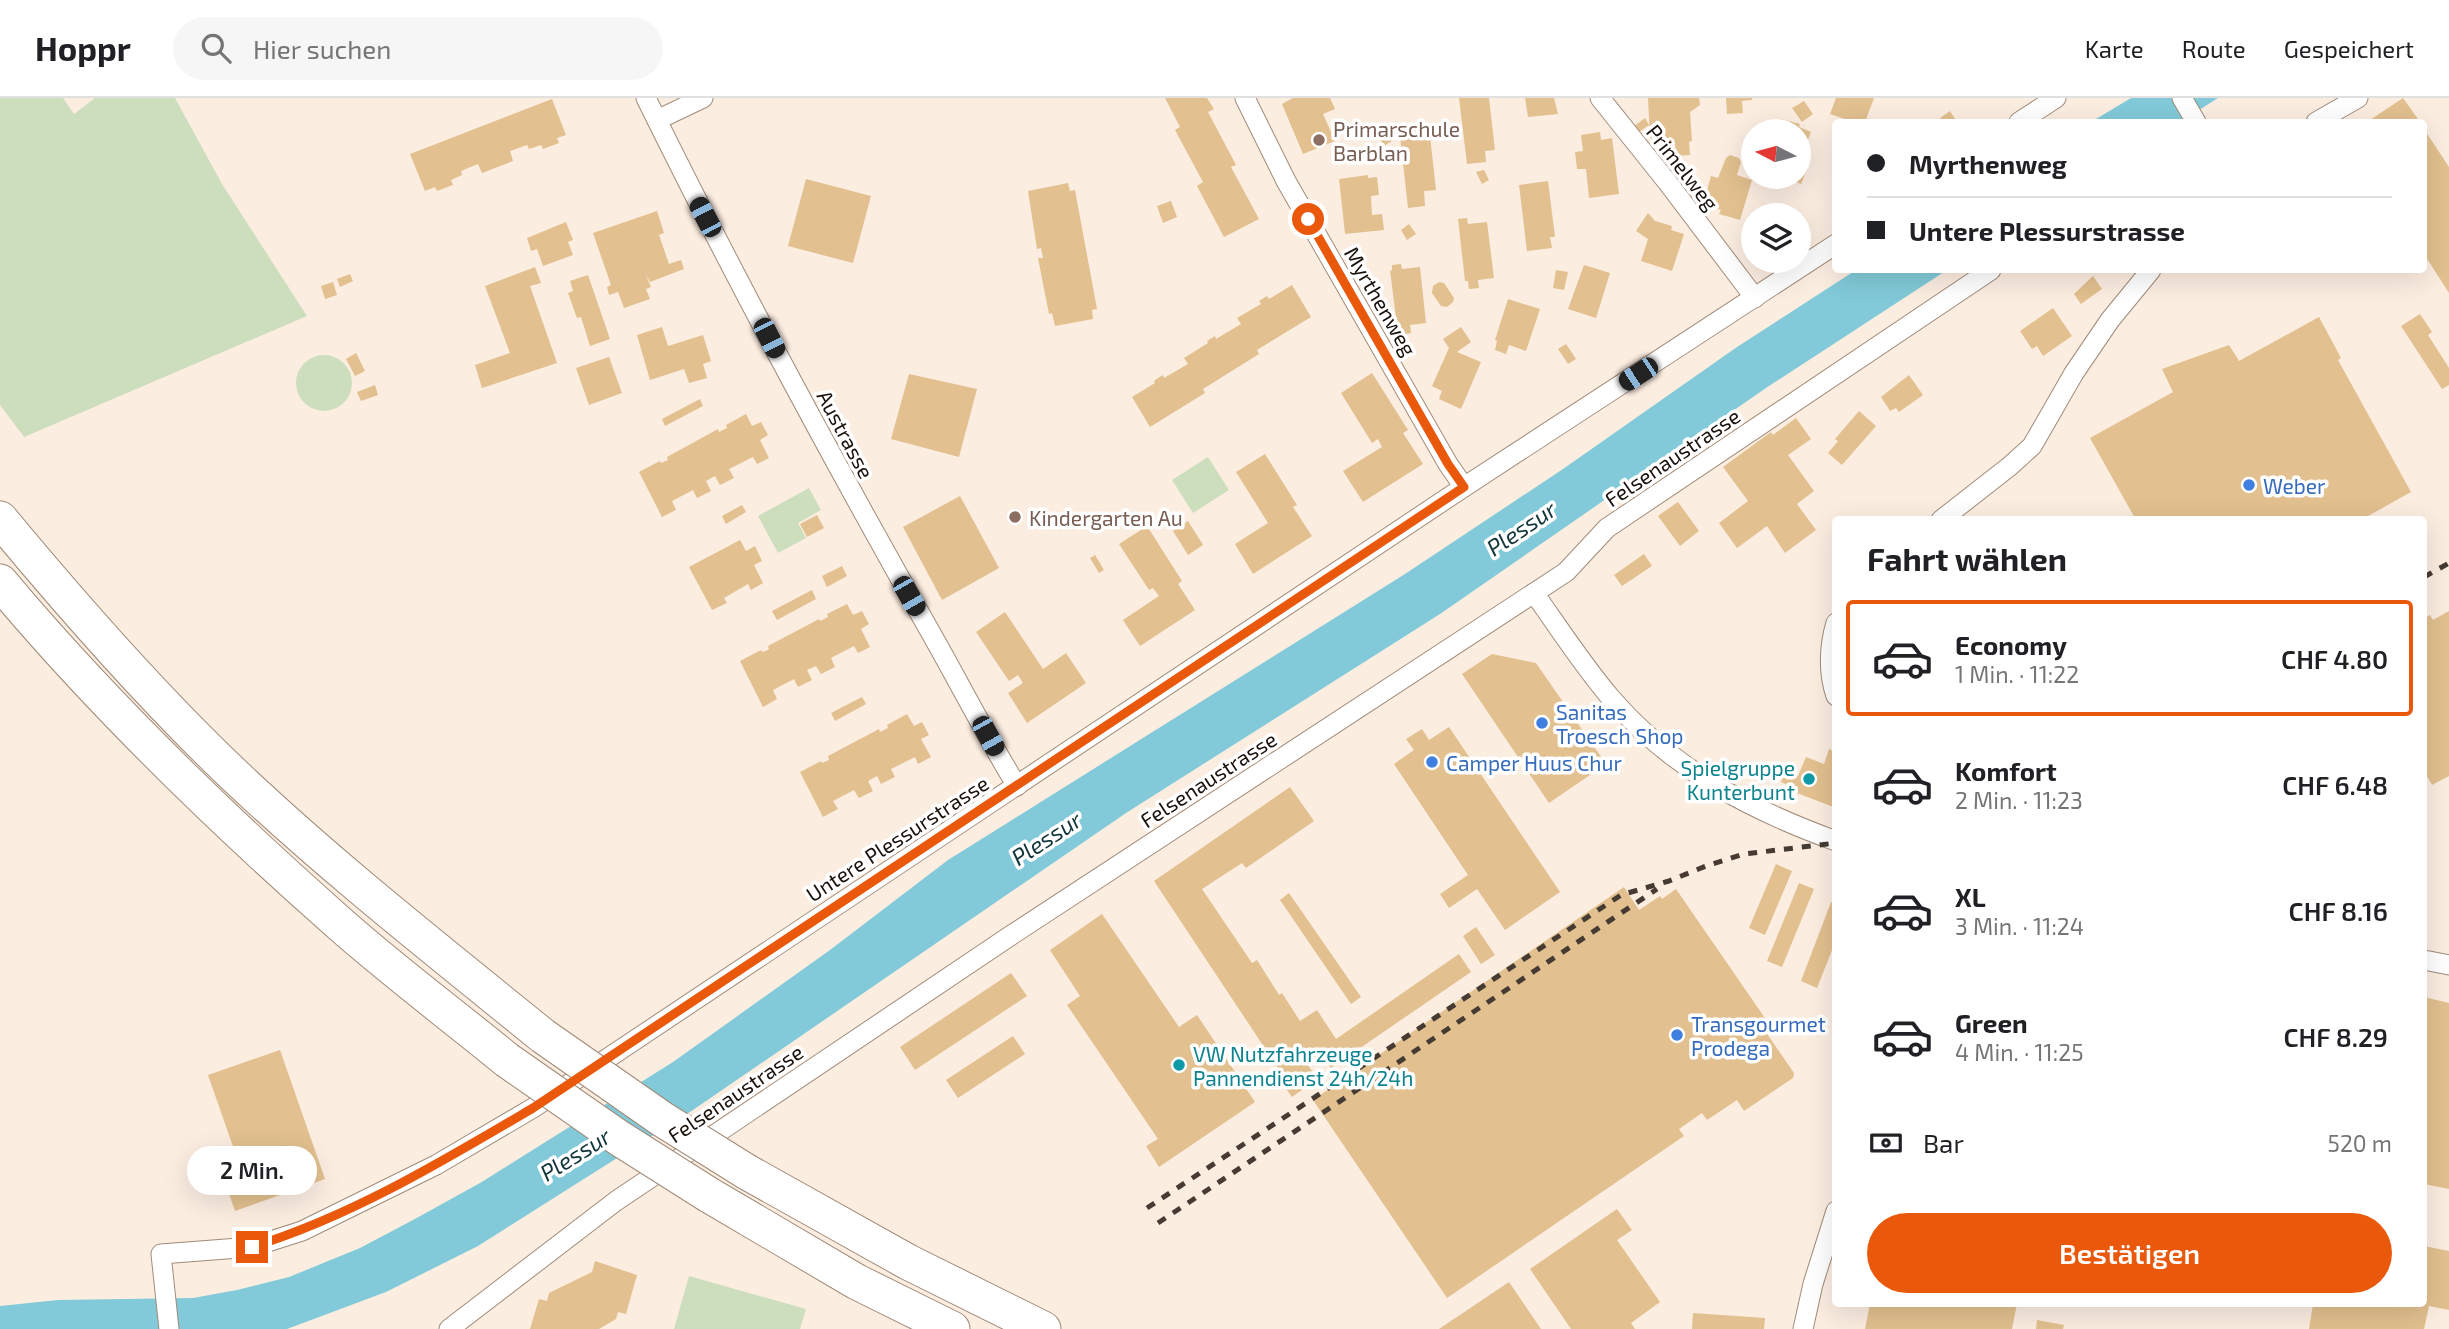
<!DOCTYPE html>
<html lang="de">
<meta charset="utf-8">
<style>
body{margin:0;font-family:"Exo 2",sans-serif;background:#f6f6f6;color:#202124;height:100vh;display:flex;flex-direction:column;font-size:26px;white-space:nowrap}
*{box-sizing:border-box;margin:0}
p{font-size:23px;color:#757577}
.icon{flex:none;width:38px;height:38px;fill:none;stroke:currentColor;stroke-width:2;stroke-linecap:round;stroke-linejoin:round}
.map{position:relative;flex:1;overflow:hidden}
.sheet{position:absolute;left:1832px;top:418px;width:595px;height:791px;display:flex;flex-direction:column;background:#fff;border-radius:7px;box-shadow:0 7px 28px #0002}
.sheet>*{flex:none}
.banner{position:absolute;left:1832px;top:21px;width:595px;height:154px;border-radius:7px;box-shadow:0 7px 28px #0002;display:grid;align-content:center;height:154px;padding:0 35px;background:#fff}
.needle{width:46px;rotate:276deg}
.fabs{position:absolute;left:1741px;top:21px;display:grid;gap:14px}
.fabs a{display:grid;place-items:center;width:70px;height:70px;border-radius:50%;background:#fff;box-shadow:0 7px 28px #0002;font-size:35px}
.end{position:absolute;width:32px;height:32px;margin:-16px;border:9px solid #ea580c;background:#fff;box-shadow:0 0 0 4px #fff}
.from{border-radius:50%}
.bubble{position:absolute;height:49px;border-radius:24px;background:#fff;box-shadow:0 7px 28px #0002;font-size:23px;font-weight:600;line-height:49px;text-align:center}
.car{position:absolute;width:21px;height:42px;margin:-21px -10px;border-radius:9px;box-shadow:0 0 5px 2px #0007;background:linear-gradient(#222 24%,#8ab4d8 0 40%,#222 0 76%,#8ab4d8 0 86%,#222 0)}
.banner b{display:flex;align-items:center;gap:24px;height:66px;font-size:26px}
.banner b+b{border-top:2px solid #e0e0e0}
.banner i{width:18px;height:18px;background:#202124}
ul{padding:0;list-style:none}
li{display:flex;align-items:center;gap:21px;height:116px;margin:0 14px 10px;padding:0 21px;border:4px solid transparent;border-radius:7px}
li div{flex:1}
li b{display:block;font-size:26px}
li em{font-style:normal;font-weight:600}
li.current{border-color:#ea580c}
li>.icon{width:63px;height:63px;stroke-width:1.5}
h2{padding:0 35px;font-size:32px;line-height:84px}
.pay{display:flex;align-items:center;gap:18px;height:77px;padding:0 35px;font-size:26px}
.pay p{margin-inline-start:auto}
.cta{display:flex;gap:14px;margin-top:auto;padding:14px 35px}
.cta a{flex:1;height:80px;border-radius:42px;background:#ea580c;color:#fff;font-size:28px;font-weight:600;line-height:80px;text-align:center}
header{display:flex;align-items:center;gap:42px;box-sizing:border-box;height:98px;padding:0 35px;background:#fff;border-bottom:2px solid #e0e0e0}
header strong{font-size:33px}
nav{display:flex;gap:38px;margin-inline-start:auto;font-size:24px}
.search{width:490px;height:63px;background:#f6f6f6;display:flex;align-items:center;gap:18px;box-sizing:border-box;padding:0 24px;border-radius:38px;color:#757577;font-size:26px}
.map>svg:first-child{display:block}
.green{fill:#cddebd}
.water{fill:#82cad9}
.building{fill:#e2c08f}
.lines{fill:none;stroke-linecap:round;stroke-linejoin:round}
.street-casing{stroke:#a18b78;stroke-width:21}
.highway-casing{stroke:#a18b78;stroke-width:37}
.street{stroke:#fff;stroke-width:19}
.highway{stroke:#fff;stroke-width:35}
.rail{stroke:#453b33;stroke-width:5;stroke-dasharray:9 9;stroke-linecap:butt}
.highway-bridge-casing{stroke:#a18b78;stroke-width:37;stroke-linecap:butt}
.highway-bridge{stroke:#fff;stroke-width:35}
.route{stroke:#ea580c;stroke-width:9}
.education-dot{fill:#8d6e63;stroke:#fff;stroke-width:2.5}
.shop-dot{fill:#3f7fe0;stroke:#fff;stroke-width:2.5}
.culture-dot{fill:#0f9aa8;stroke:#fff;stroke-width:2.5}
.labels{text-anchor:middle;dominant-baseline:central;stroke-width:7;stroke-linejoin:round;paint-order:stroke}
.education-label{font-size:21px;fill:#785e54;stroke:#fff;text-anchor:start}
.street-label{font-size:21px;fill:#19110a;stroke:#fff}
.shop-label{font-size:21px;fill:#366cbe;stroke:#fff;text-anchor:start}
.culture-label{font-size:21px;fill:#0d838f;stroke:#fff;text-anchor:end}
.water-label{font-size:23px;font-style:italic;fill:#11353b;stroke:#fff}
</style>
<header>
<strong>Hoppr</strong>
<div class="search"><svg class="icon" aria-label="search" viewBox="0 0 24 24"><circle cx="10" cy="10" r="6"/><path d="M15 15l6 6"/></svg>Hier suchen</div>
<nav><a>Karte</a><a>Route</a><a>Gespeichert</a></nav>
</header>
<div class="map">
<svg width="2449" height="1231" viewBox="0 0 2449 1231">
<rect width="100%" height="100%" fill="#fcede1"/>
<!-- green -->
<g class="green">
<path d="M0,0H63L74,16L95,0H175L222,86L307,218L24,339L0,307Z"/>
<circle cx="324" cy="285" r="28"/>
<path d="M1208,359L1229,392L1193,415L1172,382Z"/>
<path d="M809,390L821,412L798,425L806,440L778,455L758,418Z"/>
<path d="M689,1178L806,1211L800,1231H674Z"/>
</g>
<!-- water -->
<g class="water">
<path d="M2131,0H2218L2180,24H2091Z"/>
<path d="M1856,172H1947L1766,290L1440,516L1126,715L693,1012L478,1148L386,1194L287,1231H0V1208L58,1202L193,1200L237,1192L289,1179L360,1150L413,1122L480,1085L673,964L830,852L948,762L1405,476L1563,371L1737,249Z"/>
</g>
<!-- building -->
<g class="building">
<path d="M1165,0H1207L1214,11L1208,14L1236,67L1231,69L1259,121L1224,139L1197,88L1203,84L1175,32L1180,29Z"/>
<path d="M1293,0H1330L1335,11L1323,16L1335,43L1303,56L1282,6Z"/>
<path d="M1459,0H1489L1495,52L1485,53L1486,64L1467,66Z"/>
<path d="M1525,0H1554L1558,16L1528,19Z"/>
<path d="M1648,0H1699L1700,7L1690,14L1692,43L1689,44L1690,57L1676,58L1675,45L1664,46V39L1650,40Z"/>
<path d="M1726,0H1752V2L1742,3L1743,15L1727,16Z"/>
<path d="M1836,0H1874L1865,24H1854L1830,16Z"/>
<path d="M2403,0L2420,24H2367Z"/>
<path d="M552,1L566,37L557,40L559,45L543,51L541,47L529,51L527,47L510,53L513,63L482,75L478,66L461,73L462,77L451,82L453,87L437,93L435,89L425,93L410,56Z"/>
<path d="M1804,3L1813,16L1802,24L1792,10Z"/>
<path d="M1950,13L1955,21L1943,24L1940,20Z"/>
<path d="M1645,20L1649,27L1639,34L1634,28Z"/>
<path d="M1781,21L1800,26L1799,29L1811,34L1799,64L1809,67L1801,86L1784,79H1799V33H1776Z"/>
<path d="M1424,26L1425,38H1430L1436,92L1424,93L1425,108L1408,110L1399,29Z"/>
<path d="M1387,27L1395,41L1384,48L1375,34Z"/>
<path d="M2424,31L2449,69V195L2424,156Z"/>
<path d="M1600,34L1601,42L1612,40L1619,96L1589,100L1586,71H1577L1575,54L1583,53L1581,37Z"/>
<path d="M1730,57L1739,60L1741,64L1737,77L1752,82L1740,122L1719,116L1721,112L1710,108L1712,103L1705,100L1711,78L1718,80L1726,60Z"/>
<path d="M1484,72L1489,82L1482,86L1476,74Z"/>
<path d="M1368,77V80L1377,79L1379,97L1371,98L1372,117L1382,116L1384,132L1345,136L1339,81Z"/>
<path d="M806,81L871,98L853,165L788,148Z"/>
<path d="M1548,83L1555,139H1550L1552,150L1527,153L1519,87Z"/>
<path d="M1068,85L1070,93L1075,92L1097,211L1092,212L1093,221L1055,228L1052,215L1049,216L1038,160H1043L1041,150L1037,151L1028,93Z"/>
<path d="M1171,103L1177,119L1163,125L1157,108Z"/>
<path d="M657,113L664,135L659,137L669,166L681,162L684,171L650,184L645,175L651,189L646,191L650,201L624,210L618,194L609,197L607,189L611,187L593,135Z"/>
<path d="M1648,115L1655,123L1672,128L1671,132L1684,136L1672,173L1641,163L1648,141L1636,133Z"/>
<path d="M1467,120L1468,126L1487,124L1494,180L1478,182L1479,190L1469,191L1468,183H1465L1458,121Z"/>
<path d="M566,124L573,142L568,144L573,157L543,168L537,151L531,153L527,140Z"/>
<path d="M1409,126L1416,136L1407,142L1401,132Z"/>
<path d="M1401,166L1402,171L1420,169L1426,225L1410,227L1411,235L1402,237L1397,228L1390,172L1392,173V167Z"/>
<path d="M1584,167L1610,175L1596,220L1568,211Z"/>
<path d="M535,169L541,185L530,188L557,265L482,290L475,267L510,255L485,188Z"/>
<path d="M1556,172L1568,174L1564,192L1553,190Z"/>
<path d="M350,176L353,183L340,189L337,181Z"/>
<path d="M588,177L610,241L590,248L581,219L577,220L568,195L573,193L570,183Z"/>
<path d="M2093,178L2102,191L2081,206L2074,196Z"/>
<path d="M333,184L337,197L325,201L321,188Z"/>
<path d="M1439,184L1444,185L1454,200L1453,204L1447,209L1441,208L1432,195L1433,188Z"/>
<path d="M1292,187L1311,219L1257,252L1259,256L1203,291L1205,295L1150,329L1132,299L1155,285L1154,283L1158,280L1163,277L1164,280L1188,266L1184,260L1208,245L1207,243L1215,238L1216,241L1241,226L1237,220L1261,206L1259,203L1267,198L1269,201Z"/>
<path d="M1508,201L1540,211L1526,253L1509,247L1506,256L1495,252L1497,243L1495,242Z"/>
<path d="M2053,210L2072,238L2043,258L2037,248L2032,251L2020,233Z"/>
<path d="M2420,216L2432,234L2428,237L2449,270V287L2442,291L2401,228Z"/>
<path d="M2319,219L2341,260L2338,262L2411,394L2361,422H2136L2090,340L2173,294L2162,271L2229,247L2239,263Z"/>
<path d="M662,229L668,248L703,237L711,263L703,266L707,280L689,285L684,271L650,282L637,237Z"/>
<path d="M1461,229L1471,244L1457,254L1481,264L1461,311L1439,301L1442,293L1432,288L1449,250L1443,241Z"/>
<path d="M1566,246L1576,261L1568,266L1558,251Z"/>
<path d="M356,255L365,273L355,278L346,261Z"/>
<path d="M609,259L622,295L589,307L576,270Z"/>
<path d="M1372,275L1408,332L1403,335L1423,366L1363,404L1343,373L1382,349L1378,341L1372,345L1341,295Z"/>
<path d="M909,276L977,291L959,359L891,341Z"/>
<path d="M1909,277L1923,297L1899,314L1896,310L1890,313L1881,299Z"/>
<path d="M375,287L378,297L361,303L357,294Z"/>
<path d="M700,301L703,308L665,328L662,321Z"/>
<path d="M1859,313L1876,328L1842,367L1828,355L1838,343L1835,341Z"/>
<path d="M746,316L752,328L761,324L768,337L760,342L769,360L757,366L753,359L729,371L734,380L720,387L715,378L706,383L711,393L697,400L693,392L672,403L676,412L662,419L639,374L660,363L661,365L668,362L667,359L718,331L719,334L727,330L726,327Z"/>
<path d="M1796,320L1811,341L1788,357L1814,393L1797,406L1816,432L1785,455L1767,428L1737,450L1719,425L1748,403L1723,369L1771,334L1773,337Z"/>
<path d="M1265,356L1297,407L1293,409L1312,438L1253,476L1235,446L1268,425L1236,374Z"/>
<path d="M960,398L999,470L942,502L903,429Z"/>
<path d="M1678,404L1699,433L1680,448L1658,418Z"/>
<path d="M742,407L746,414L726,426L722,418Z"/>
<path d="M817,417L824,430L807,439L800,426Z"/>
<path d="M1188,423L1203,447L1188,457L1173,433Z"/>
<path d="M1147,428L1182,483L1178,486L1195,512L1140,548L1123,522L1159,498L1153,490L1149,492L1119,446Z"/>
<path d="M740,442L746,453L755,448L762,463L754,467L763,485L751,492L748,486L724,500L727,505L712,512L689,469Z"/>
<path d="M1644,456L1652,468L1622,488L1614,477Z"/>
<path d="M1095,457L1104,472L1099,475L1090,460Z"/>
<path d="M842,468L847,478L827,489L822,478Z"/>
<path d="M812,492L816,501L777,522L772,513Z"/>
<path d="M847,506L853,517L862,513L869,526L861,531L870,549L858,555L854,548L831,560L835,569L821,576L816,568L807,572L812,582L798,589L794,581L773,592L777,601L763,609L740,563L761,552L762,554L766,553L769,551L768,548L819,521L820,523L828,519L827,516Z"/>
<path d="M2449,513V678L2432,687L2424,673V520L2430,517L2433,522Z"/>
<path d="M1005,514L1043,571L1066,555L1086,585L1027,625L1008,595L1023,585L1018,577L1009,583L976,534Z"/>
<path d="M1492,556L1536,565L1606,666L1549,705L1462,576Z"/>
<path d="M862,599L866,606L835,623L831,615Z"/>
<path d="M907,616L914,628L922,624L929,637L921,641L931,659L918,666L915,659L891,671L895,679L881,686L877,678L868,683L873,693L859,700L854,692L833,703L838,711L823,719L800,674L821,663L822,665L829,662L828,658L879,631L880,634L888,630L887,627Z"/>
<path d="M1449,629L1560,794L1505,832L1477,791L1449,810L1440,796L1468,777L1394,666L1414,652L1406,641L1422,631L1429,642Z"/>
<path d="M1829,651L1836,654V710L1797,695L1798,691L1781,684L1785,673L1798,678L1806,659L1824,666Z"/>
<path d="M1290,689L1314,723L1246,770L1242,765L1202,791L1252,865L1257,862L1279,897L1282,895L1300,923L1317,912L1336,941L1459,856L1471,874L1331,970L1322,957L1308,967L1317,981L1292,999L1282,985L1286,982L1154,783Z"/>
<path d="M1776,766L1792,773L1765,837L1749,830Z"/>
<path d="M1799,785L1814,791L1782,869L1767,863Z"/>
<path d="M1624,789L1639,812L1660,798L1662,801L1676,791L1767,923L1761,927L1794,975L1793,980L1744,1013L1737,1002L1707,1022L1702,1015L1679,1031L1684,1038L1447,1200L1313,1002Z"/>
<path d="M1289,795L1361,899L1351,906L1280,802Z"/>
<path d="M1831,804L1836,806V842L1817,890L1801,883Z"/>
<path d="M1102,816L1179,929L1197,917L1255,1004L1159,1069L1146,1048L1158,1041L1067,907L1080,898L1050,852Z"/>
<path d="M1476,829L1495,857L1481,866L1463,838Z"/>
<path d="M1011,875L1027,898L915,972L900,949Z"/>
<path d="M2424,899L2449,905V1091L2424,1086Z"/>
<path d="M1013,938L1025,956L958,1000L946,982Z"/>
<path d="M280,952L325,1081L235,1113L226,1087L244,1080L208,977Z"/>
<path d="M1617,1111L1632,1132L1617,1142L1660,1204L1631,1225L1635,1231H1571L1530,1171Z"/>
<path d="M2424,1148L2449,1153V1212L2429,1208L2424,1231H2309L2313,1206H2424Z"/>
<path d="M595,1163L637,1177L626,1216L618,1214L616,1221L599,1231H530L539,1201L547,1203L549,1195L592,1174Z"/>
<path d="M1509,1184L1541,1231H1439Z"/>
<path d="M1870,1206H2017L2012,1231H1865Z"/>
<path d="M1693,1215L1765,1220L1764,1231H1692Z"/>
<path d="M2037,1222L2064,1227L2063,1231H2036Z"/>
</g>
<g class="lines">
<defs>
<g id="street">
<path d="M646,0C737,185 835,366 936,544C963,592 988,641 1017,688"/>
<path d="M1245,0L1286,83L1448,366L1464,389"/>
<path d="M1600,0L1668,85L1755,200"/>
<path d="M2182,0L2196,24"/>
<path d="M657,22L703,0"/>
<path d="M2019,24L2056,0"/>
<path d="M2316,24L2358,0"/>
<path d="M1941,422L2010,368L2032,348L2074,275L2110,222L2151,172"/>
<path d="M1534,495C1559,530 1582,566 1610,599C1672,671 1748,711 1836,743"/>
<path d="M1836,525C1829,548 1828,575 1836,598"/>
<path d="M2424,862L2449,867"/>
<path d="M169,1231L161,1156L252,1149L302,1133L436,1067L533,1010L1464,389L1836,146"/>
<path d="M449,1231L616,1103L1010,838L1566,474L1607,430L1991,172"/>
<path d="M1803,1231L1813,1186L1836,1113"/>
</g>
<g id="highway">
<path d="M0,421C73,509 149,596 232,675C330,768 437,852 543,938"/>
<path d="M0,484C103,607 219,719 339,825C393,873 451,916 507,962"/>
<path d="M747,1074L908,1164L1043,1231"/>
<path d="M709,1097L857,1184L952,1231"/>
</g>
</defs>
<!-- street casing -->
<use href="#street" class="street-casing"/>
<!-- highway casing -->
<use href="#highway" class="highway-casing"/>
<!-- street -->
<use href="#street" class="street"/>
<!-- highway -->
<use href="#highway" class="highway"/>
<!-- rail -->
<g class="rail">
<path d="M2424,479L2449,465"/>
<path d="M1147,1110L1621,797L1669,783L1706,768L1744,756L1836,745"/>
<path d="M1158,1125L1657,791"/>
</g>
<defs>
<g id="highway-bridge">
<path d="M543,938L662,1021L747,1074"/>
<path d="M507,962L619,1040L709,1097"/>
</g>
</defs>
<!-- highway-bridge casing -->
<use href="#highway-bridge" class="highway-bridge-casing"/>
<!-- highway-bridge -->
<use href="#highway-bridge" class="highway-bridge"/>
</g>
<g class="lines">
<!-- route -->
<path class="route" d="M252,1149C352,1118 443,1063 533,1010L1464,389L1448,366L1308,121"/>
</g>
<!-- markers -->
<g class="education-dot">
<circle cx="1319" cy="42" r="7"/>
<circle cx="1015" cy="419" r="7"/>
</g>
<g class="shop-dot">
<circle cx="2249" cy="387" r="7"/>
<circle cx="1542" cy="625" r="7"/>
<circle cx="1432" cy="664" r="7"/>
<circle cx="1677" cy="937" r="7"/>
</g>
<g class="culture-dot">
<circle cx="1809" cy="681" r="7"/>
<circle cx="1179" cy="967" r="7"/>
</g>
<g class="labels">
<!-- education labels -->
<g class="education-label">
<text x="1333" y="30">Primarschule<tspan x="1333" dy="24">Barblan</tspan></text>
<text x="1029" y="419">Kindergarten Au</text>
</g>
<!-- street labels -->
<g class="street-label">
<text transform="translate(1683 69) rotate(52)">Primelweg</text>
<text transform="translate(1381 203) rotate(60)">Myrthenweg</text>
<text transform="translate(846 336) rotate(62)">Austrasse</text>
<text transform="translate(1672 359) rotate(-34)">Felsenaustrasse</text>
<text transform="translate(1208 681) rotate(-33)">Felsenaustrasse</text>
<text transform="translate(897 740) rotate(-33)">Untere Plessurstrasse</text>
<text transform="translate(735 995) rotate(-34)">Felsenaustrasse</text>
</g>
<!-- shop labels -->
<g class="shop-label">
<text x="2263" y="387">Weber</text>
<text x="1556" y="613">Sanitas<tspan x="1556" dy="24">Troesch Shop</tspan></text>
<text x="1446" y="664">Camper Huus Chur</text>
<text x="1691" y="925">Transgourmet<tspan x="1691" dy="24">Prodega</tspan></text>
</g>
<!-- culture labels -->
<g class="culture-label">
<text x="1795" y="669">Spielgruppe<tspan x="1795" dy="24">Kunterbunt</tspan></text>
<text x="1193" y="955" text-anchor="start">VW Nutzfahrzeuge<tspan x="1193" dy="24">Pannendienst 24h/24h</tspan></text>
</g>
<!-- water labels -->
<g class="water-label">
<text transform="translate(1521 430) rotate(-34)">Plessur</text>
<text transform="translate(1046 740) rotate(-33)">Plessur</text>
<text transform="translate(575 1056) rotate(-32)">Plessur</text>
</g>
</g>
</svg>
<div class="fabs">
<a><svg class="needle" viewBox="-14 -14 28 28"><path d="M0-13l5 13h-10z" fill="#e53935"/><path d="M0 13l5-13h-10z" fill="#757577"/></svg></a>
<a><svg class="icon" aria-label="layers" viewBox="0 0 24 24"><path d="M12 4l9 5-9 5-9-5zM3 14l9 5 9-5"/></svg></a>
</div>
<i class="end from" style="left:1308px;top:121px"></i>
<i class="end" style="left:252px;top:1149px"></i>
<div class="bubble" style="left:187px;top:1048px;width:130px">2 Min.</div>
<i class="car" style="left:705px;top:119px;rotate:332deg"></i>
<i class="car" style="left:769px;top:240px;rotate:153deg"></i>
<i class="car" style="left:1638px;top:276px;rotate:237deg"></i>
<i class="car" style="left:909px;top:498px;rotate:150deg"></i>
<i class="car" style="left:988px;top:638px;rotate:151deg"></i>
<div class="banner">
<b><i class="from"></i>Myrthenweg</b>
<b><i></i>Untere Plessurstrasse</b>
</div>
<section class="sheet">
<h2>Fahrt wählen</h2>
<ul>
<li class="current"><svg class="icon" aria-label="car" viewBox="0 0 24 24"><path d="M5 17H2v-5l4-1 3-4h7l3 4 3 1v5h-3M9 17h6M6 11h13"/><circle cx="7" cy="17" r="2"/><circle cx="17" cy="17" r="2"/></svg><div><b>Economy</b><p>1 Min. · 11:22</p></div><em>CHF 4.80</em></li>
<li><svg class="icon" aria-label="car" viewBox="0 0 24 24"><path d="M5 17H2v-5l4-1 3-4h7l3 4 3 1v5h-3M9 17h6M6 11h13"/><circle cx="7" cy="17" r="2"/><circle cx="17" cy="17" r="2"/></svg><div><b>Komfort</b><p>2 Min. · 11:23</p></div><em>CHF 6.48</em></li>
<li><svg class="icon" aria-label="car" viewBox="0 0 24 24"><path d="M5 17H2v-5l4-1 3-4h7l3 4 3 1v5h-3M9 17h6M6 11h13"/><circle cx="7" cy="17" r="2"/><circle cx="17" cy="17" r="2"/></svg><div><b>XL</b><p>3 Min. · 11:24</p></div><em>CHF 8.16</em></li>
<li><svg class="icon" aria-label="car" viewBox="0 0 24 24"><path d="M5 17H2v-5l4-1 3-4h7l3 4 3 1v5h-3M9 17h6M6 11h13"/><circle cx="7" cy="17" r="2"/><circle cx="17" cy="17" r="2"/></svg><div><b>Green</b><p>4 Min. · 11:25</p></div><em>CHF 8.29</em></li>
</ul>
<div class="pay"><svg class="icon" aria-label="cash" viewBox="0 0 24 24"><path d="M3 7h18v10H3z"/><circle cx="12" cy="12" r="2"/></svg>Bar<p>520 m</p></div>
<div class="cta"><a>Bestätigen</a></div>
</section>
</div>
